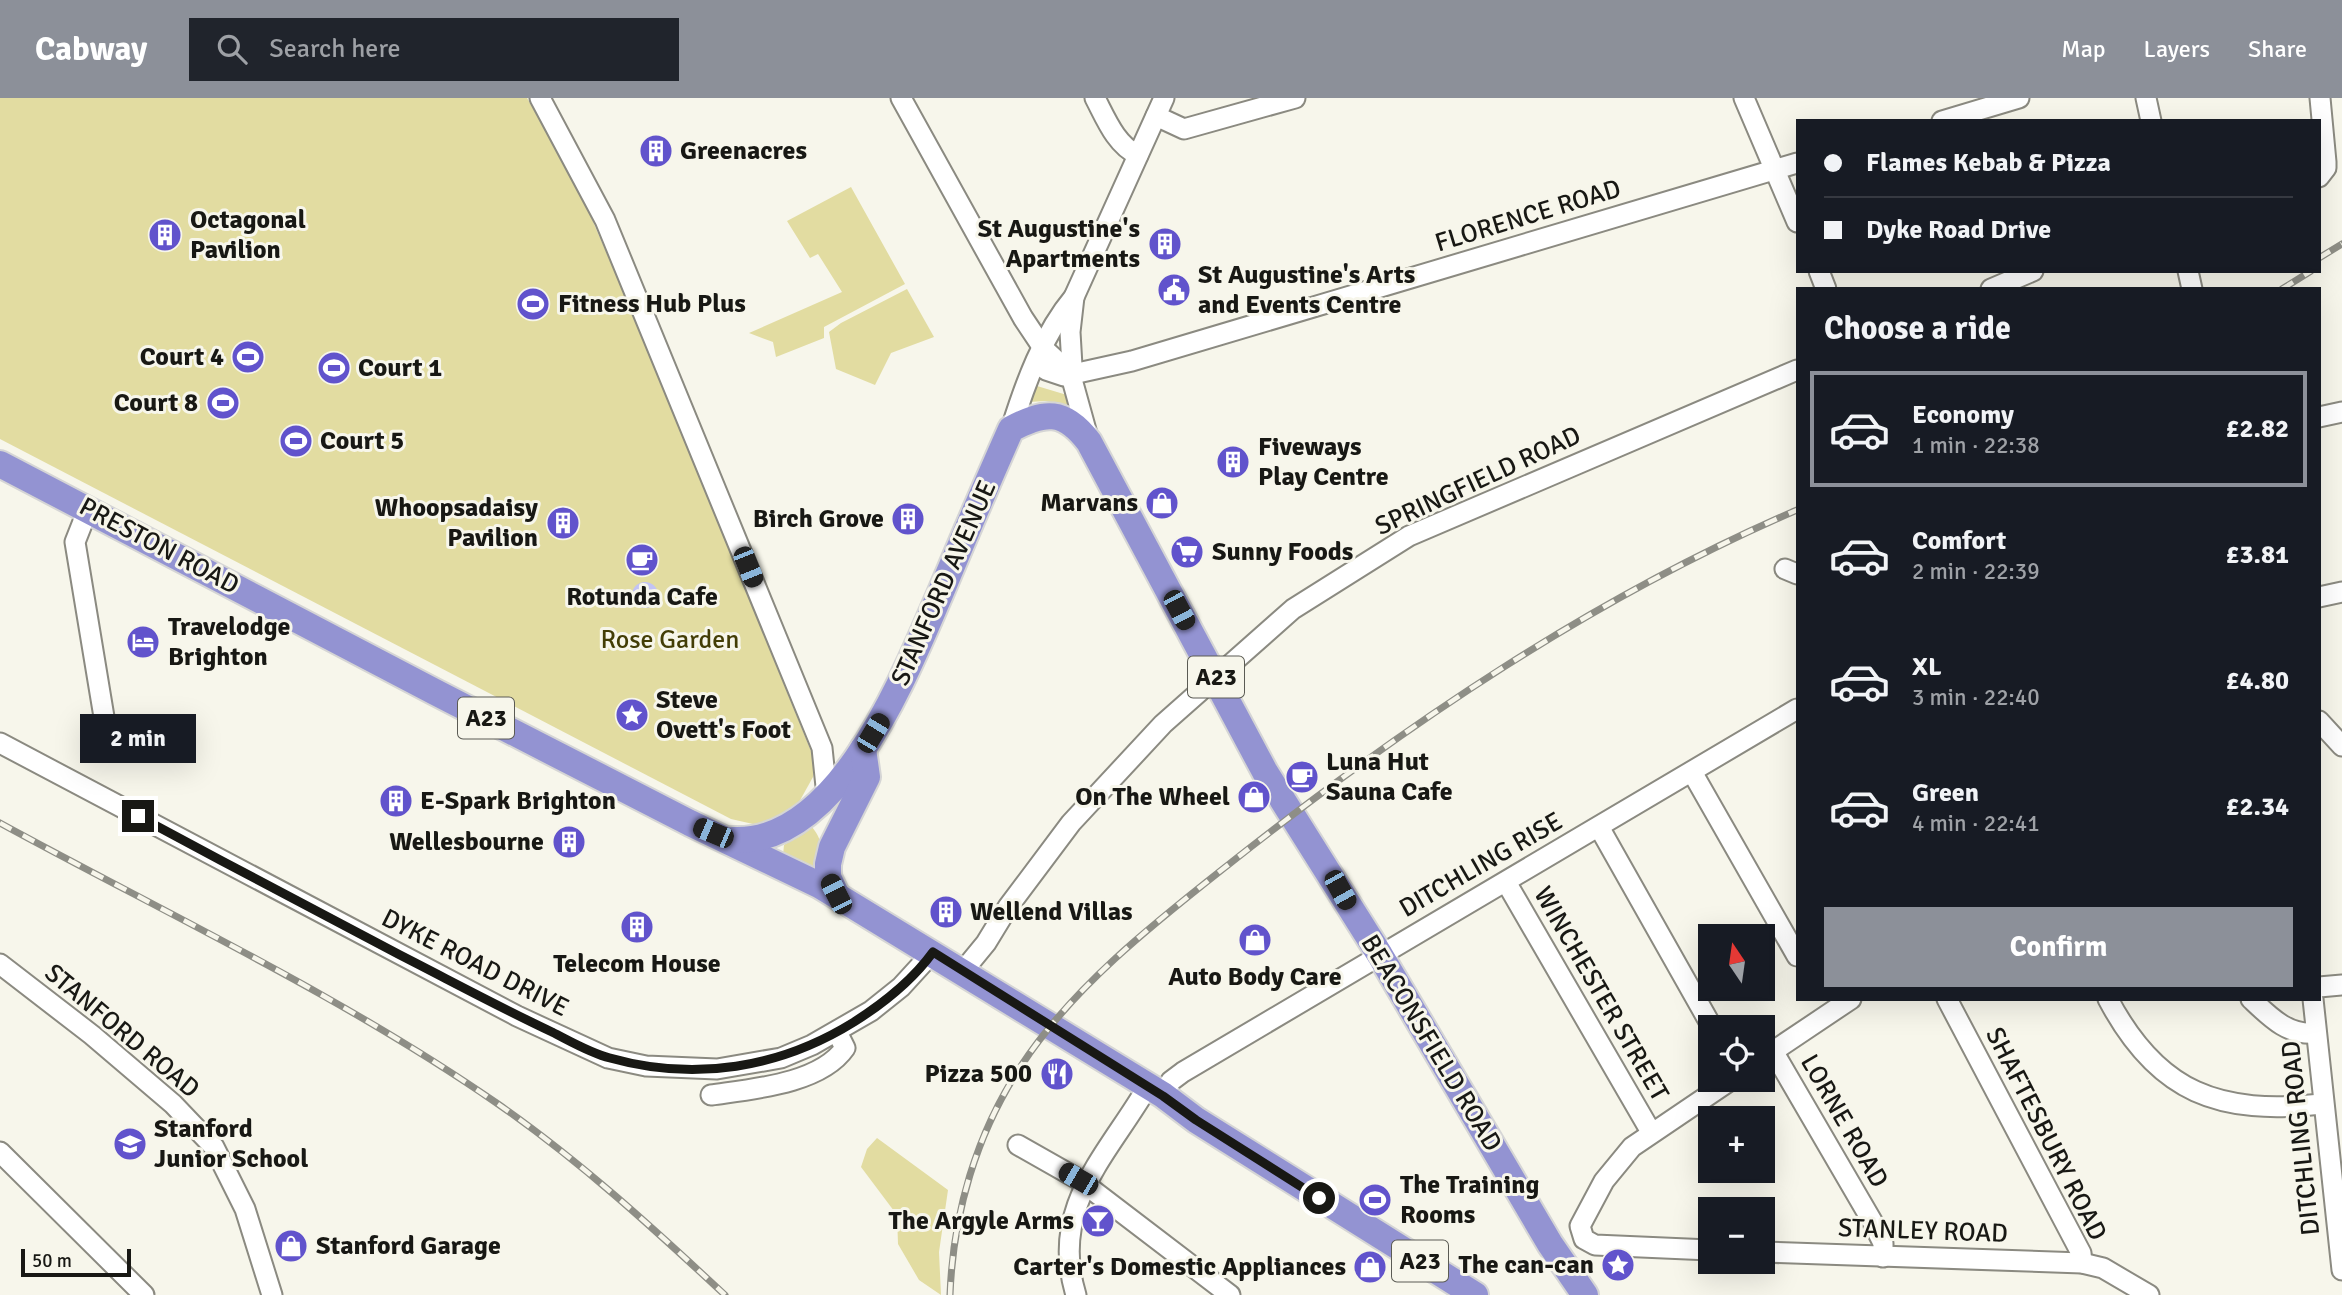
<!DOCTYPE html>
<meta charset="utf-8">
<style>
body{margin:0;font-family:Signika,sans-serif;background:#20242c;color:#f1f3f6;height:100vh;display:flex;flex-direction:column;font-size:26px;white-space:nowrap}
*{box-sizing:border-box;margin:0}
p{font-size:23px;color:#9ea1a6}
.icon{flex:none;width:38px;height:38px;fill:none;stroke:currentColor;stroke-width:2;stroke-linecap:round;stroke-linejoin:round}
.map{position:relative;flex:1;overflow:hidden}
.sheet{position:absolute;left:1796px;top:189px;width:525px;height:714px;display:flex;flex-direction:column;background:#171b24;border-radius:0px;box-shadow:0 7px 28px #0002}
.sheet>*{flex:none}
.top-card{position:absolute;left:1796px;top:21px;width:525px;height:154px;border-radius:0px;box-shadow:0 7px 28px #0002;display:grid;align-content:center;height:154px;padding:0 28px;background:#171b24}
.needle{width:46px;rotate:347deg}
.controls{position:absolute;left:1698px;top:826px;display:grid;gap:14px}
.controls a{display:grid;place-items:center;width:77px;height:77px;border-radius:0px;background:#171b24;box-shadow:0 7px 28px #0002;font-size:35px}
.scale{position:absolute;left:21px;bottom:18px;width:110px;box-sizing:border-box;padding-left:7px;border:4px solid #181814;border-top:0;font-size:19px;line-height:24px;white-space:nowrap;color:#181814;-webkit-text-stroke:5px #f7f6eb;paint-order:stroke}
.end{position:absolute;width:32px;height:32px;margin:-16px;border:9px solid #181814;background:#fff;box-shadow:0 0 0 4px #fff}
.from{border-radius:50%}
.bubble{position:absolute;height:49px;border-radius:0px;background:#171b24;box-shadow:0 7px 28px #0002;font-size:23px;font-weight:800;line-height:49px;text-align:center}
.car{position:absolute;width:21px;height:42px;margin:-21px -10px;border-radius:9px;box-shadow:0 0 5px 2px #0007;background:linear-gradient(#222 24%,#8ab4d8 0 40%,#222 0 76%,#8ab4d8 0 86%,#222 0)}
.top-card b{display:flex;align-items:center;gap:24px;height:66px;font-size:26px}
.top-card b+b{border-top:2px solid #363941}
.top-card i{width:18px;height:18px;background:#f1f3f6}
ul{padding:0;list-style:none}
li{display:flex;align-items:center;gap:21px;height:116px;margin:0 14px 10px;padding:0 14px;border:4px solid transparent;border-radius:0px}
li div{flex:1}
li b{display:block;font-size:26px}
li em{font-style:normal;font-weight:800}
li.selected{border-color:#8c9099}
li>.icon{width:63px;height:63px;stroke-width:1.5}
h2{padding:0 28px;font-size:32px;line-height:84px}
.button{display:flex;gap:14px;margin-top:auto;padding:14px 28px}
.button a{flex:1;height:80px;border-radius:0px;background:#8c9099;color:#fff;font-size:28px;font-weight:800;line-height:80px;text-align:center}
header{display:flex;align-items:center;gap:42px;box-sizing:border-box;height:98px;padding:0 35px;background:#8c9099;color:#fff}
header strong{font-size:33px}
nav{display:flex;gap:38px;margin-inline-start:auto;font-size:24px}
.search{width:490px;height:63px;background:#20242c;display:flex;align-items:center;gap:18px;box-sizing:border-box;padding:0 24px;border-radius:0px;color:#9ea1a6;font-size:26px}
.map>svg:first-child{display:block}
.green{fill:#e2dca1}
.water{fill:#c2c3f5}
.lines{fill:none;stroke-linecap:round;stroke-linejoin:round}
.minor-casing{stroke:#8b8a81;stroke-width:23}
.highway-casing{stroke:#d5d5d5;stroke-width:30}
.minor{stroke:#fff;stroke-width:19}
.highway{stroke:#9393d2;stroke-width:26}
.rail-casing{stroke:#8e8e86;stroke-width:7}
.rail{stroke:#f7f6eb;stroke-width:4.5;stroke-dasharray:13;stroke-linecap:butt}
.route{stroke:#181814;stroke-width:9}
.labels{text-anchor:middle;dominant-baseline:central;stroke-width:6;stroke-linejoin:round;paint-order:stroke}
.shield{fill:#f7f6eb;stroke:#5b5b54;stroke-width:2}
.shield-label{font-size:24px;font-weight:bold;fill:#181814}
.poi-label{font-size:26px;font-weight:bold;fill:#181814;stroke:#f7f6eb;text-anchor:start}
.street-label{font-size:26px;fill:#181814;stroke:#f7f6eb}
.park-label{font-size:26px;fill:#433d06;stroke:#f7f6eb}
</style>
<header>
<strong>Cabway</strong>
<div class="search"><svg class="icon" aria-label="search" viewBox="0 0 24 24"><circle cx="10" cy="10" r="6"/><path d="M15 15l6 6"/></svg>Search here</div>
<nav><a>Map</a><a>Layers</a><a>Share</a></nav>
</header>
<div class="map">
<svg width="2342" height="1197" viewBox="0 0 2342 1197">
<rect width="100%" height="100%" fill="#f7f6eb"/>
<!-- green -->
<g class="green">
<path d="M0,0H527L577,87L641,234L815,663L813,679L793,715L770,730L731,721L0,341Z"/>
<path d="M851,89L905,186L824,229V240L776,259L773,244L749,235L842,194L818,156L810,160L787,123Z"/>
<path d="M907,191L934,239L891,255L875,287L836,271L829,234L841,225Z"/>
<path d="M1037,288L1067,297L1072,309L1045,303L1029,304Z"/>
<path d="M812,729C825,745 822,756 818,775L783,757L784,747Z"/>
<path d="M877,1040L948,1092L939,1154L941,1197L919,1182L898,1146L897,1117L861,1069L867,1051Z"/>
</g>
<!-- water -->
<circle class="water" cx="645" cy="497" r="13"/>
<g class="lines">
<defs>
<g id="minor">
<path d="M540,0L605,122L822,650L827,698"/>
<path d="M901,0L1023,220L1043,250L1072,277"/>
<path d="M1095,0C1106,21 1116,47 1138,57"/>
<path d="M1744,0L1797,124"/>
<path d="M2146,0L2151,23"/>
<path d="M1156,18L1184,31L1295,0"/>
<path d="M1942,23L2019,0"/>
<path d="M2319,79L2326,70V64L2320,0"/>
<path d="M1819,173L1826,191"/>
<path d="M2188,173L2192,191"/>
<path d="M1991,191L2033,173"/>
<path d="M1074,199L1070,234L1073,285L1089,343"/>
<path d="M1039,258L1046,272L1064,278L1132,263L1797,65"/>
<path d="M2319,319L2342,314"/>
<path d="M1011,331C1025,286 1043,236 1074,199L1164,0"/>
<path d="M88,411L75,444L105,625"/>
<path d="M1785,471L1797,476"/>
<path d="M2319,499L2342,494"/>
<path d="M2319,623L2342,648"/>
<path d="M0,645L517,918L608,960L646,968L717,971L781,960L812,947L871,913L901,889L933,854"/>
<path d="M1692,674L1797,858"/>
<path d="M1599,729L1712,929"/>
<path d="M1506,784L1651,1034"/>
<path d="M0,866L92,937L173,1006L214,1049L245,1111L272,1197"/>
<path d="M963,873L986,845L1008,809L1071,725L1163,626L1293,511L1409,438L1797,272"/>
<path d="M2319,889L2342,887"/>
<path d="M1947,901L2081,1155L2082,1165"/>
<path d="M2108,901C2158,996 2220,1017 2322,1006"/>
<path d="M2251,901C2270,919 2288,938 2316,935"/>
<path d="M2313,901L2342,1172"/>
<path d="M1773,953L1872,1123L1883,1145V1159"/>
<path d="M1763,960L1851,901"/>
<path d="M711,997C752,991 820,986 845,950L837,934"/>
<path d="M1163,997L1171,983L1183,974L1797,611"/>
<path d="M1018,1047L1078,1081L1230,1197"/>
<path d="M0,1054L144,1197"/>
<path d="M1710,1152L1595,1147L1584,1141L1580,1128L1604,1083L1632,1049L1731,982"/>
<path d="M1762,1154L2082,1165L2103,1170L2149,1197"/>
<path d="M1076,1197C1049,1109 1107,1058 1148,988"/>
</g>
<g id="highway">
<path d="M0,366L435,594L690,725L819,787L1163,997L1196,1022L1475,1197"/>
<path d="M733,742C840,747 906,574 941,494C964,439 987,385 1011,331C1045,313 1064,311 1089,344L1265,674L1380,857L1550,1146L1585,1197"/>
<path d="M836,796L828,779V766L832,749L867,679L863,651"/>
</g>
</defs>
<!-- minor casing -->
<use href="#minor" class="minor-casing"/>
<!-- highway casing -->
<use href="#highway" class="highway-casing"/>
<!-- minor -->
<use href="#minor" class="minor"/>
<!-- highway -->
<use href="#highway" class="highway"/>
<defs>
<g id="rail">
<path d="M2319,160L2342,146"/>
<path d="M2282,191L2311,173"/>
<path d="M0,725C167,816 342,898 498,1006C580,1063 653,1130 725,1197"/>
<path d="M950,1197C953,1116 976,1036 1021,968C1074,887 1157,823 1233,763C1407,626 1593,500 1797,412"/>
</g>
</defs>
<!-- rail casing -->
<use href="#rail" class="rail-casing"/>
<!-- rail -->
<use href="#rail" class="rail"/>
</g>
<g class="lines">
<!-- route -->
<path class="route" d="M138,718C225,765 313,811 400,857C451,883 501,910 552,934C570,943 590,955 610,960C695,984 780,970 854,924C884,905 912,883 933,854L1163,998L1196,1022L1319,1100"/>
</g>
<!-- icons -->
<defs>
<symbol id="building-disc" viewBox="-11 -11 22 22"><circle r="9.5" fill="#6153cc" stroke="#f7f6eb"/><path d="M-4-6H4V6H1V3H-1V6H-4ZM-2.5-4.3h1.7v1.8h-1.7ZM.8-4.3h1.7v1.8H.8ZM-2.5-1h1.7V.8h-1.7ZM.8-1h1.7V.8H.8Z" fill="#fff"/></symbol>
<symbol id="civic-disc" viewBox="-11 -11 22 22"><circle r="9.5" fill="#6153cc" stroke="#f7f6eb"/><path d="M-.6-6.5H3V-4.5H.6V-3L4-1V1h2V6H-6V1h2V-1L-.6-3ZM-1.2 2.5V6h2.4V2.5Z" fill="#fff"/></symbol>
<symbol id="stadium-disc" viewBox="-11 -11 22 22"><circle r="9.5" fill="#6153cc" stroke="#f7f6eb"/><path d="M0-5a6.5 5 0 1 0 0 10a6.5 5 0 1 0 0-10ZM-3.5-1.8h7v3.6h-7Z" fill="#fff"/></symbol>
<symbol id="shop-disc" viewBox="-11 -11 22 22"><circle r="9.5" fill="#6153cc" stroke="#f7f6eb"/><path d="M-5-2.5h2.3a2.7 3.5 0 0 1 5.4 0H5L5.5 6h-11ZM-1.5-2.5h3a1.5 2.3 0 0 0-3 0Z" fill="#fff"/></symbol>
<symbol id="supermarket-disc" viewBox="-11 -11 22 22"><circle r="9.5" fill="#6153cc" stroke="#f7f6eb"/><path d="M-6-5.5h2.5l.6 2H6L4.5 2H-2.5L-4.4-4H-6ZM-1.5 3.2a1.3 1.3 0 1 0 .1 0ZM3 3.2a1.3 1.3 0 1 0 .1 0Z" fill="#fff"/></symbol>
<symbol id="cafe-disc" viewBox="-11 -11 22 22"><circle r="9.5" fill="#6153cc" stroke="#f7f6eb"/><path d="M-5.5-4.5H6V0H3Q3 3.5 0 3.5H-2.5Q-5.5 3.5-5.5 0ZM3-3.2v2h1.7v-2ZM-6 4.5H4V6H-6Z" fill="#fff"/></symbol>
<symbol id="hotel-disc" viewBox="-11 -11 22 22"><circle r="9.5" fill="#6153cc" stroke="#f7f6eb"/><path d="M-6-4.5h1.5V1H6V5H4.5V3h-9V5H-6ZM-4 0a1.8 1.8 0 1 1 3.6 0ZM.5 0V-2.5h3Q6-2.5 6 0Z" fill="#fff"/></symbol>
<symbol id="sight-disc" viewBox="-11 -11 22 22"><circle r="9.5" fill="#6153cc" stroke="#f7f6eb"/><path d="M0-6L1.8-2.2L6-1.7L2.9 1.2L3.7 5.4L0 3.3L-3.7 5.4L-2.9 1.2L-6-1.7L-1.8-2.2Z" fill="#fff"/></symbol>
<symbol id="restaurant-disc" viewBox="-11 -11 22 22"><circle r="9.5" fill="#6153cc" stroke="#f7f6eb"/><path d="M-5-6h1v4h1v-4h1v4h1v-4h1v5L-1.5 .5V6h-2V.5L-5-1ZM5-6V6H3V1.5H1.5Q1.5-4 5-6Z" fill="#fff"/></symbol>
<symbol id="school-disc" viewBox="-11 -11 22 22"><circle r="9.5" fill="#6153cc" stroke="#f7f6eb"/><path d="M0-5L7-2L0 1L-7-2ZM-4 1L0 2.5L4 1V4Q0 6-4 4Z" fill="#fff"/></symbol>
<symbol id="bar-disc" viewBox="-11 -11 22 22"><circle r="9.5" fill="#6153cc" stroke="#f7f6eb"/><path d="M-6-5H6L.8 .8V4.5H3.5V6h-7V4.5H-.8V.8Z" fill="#fff"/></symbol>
</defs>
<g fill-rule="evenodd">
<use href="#building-disc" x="637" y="34" width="38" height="38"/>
<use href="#building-disc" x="146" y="118" width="38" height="38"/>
<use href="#building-disc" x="1146" y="127" width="38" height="38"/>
<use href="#civic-disc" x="1155" y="173" width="38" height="38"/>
<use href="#stadium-disc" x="514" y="187" width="38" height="38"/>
<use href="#stadium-disc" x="229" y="240" width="38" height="38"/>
<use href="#stadium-disc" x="315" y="251" width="38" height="38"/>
<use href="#stadium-disc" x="204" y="286" width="38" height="38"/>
<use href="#stadium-disc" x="277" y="324" width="38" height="38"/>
<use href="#building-disc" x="1214" y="345" width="38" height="38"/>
<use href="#shop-disc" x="1143" y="386" width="38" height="38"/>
<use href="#building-disc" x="889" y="402" width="38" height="38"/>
<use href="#building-disc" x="544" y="406" width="38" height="38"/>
<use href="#supermarket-disc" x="1168" y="435" width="38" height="38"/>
<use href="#cafe-disc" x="623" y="443" width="38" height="38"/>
<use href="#hotel-disc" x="124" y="525" width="38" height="38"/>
<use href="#sight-disc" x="613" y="598" width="38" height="38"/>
<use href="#cafe-disc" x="1283" y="660" width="38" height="38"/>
<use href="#shop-disc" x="1235" y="680" width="38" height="38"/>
<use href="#building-disc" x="377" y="684" width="38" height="38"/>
<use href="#building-disc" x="550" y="725" width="38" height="38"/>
<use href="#building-disc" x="927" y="795" width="38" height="38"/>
<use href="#building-disc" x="618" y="810" width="38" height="38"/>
<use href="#shop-disc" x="1236" y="823" width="38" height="38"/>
<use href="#restaurant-disc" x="1038" y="957" width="38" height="38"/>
<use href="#school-disc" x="111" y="1027" width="38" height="38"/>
<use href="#stadium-disc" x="1356" y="1083" width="38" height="38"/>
<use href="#bar-disc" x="1079" y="1104" width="38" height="38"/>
<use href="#shop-disc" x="272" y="1129" width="38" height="38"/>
<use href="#sight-disc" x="1599" y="1148" width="38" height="38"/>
<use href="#shop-disc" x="1351" y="1150" width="38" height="38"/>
</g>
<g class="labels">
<!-- shield labels -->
<g class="shield">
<rect x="1188" y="558.5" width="56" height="41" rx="5"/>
<rect x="458" y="599.5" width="56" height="41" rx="5"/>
<rect x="1392" y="1142.5" width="56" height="41" rx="5"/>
</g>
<g class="shield-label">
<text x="1216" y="579">A23</text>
<text x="486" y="620">A23</text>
<text x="1420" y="1163">A23</text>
</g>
<!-- poi labels -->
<g class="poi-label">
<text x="680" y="53">Greenacres</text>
<text x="190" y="122">Octagonal<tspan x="190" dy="30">Pavilion</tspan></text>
<text x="1140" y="131" text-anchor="end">St Augustine's<tspan x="1140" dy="30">Apartments</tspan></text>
<text x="1198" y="177">St Augustine's Arts<tspan x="1198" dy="30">and Events Centre</tspan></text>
<text x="558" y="206">Fitness Hub Plus</text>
<text x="224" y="259" text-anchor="end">Court 4</text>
<text x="358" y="270">Court 1</text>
<text x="198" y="305" text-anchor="end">Court 8</text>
<text x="320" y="343">Court 5</text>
<text x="1258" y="349">Fiveways<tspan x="1258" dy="30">Play Centre</tspan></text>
<text x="1138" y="405" text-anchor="end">Marvans</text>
<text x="538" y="410" text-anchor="end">Whoopsadaisy<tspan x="538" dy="30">Pavilion</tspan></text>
<text x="884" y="421" text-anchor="end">Birch Grove</text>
<text x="1212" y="454">Sunny Foods</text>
<text x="642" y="499" text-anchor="middle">Rotunda Cafe</text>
<text x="168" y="529">Travelodge<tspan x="168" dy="30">Brighton</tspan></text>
<text x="656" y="602">Steve<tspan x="656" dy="30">Ovett's Foot</tspan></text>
<text x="1326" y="664">Luna Hut<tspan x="1326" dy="30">Sauna Cafe</tspan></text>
<text x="1230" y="699" text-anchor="end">On The Wheel</text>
<text x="420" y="703">E-Spark Brighton</text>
<text x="544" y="744" text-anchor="end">Wellesbourne</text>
<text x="970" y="814">Wellend Villas</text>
<text x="637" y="866" text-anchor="middle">Telecom House</text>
<text x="1255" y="879" text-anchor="middle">Auto Body Care</text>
<text x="1032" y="976" text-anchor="end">Pizza 500</text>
<text x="154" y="1031">Stanford<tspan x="154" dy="30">Junior School</tspan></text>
<text x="1400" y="1087">The Training<tspan x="1400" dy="30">Rooms</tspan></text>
<text x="1074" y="1123" text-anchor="end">The Argyle Arms</text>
<text x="316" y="1148">Stanford Garage</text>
<text x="1594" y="1167" text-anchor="end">The can-can</text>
<text x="1346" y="1169" text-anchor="end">Carter's Domestic Appliances</text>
</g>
<!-- street labels -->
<g class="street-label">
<text transform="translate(1528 118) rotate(-17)">FLORENCE ROAD</text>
<text transform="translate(1478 383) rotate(-25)">SPRINGFIELD ROAD</text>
<text transform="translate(159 448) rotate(28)">PRESTON ROAD</text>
<text transform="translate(944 485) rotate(-66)">STANFORD AVENUE</text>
<text transform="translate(1481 767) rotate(-30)">DITCHLING RISE</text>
<text transform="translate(475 865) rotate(27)">DYKE ROAD DRIVE</text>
<text transform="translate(1601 896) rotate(60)">WINCHESTER STREET</text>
<text transform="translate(122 933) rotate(40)">STANFORD ROAD</text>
<text transform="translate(1431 945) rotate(59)">BEACONSFIELD ROAD</text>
<text transform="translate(1844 1023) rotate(60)">LORNE ROAD</text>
<text transform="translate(2046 1036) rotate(63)">SHAFTESBURY ROAD</text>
<text transform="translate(2301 1040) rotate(-96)">DITCHLING ROAD</text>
<text transform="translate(1923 1133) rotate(2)">STANLEY ROAD</text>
</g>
<!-- park labels -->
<g class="park-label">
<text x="670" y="542">Rose Garden</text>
</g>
</g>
</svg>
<div class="controls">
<a><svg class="needle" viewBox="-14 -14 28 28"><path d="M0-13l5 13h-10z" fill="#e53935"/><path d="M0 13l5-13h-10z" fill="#9ea1a6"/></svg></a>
<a><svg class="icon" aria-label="locate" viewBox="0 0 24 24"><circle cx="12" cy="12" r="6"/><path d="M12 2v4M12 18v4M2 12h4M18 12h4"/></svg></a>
<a>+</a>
<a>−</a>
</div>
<div class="scale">50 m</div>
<i class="end from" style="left:1319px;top:1100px"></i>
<i class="end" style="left:138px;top:718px"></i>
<div class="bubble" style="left:80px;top:616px;width:116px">2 min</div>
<i class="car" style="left:748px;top:469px;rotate:158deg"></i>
<i class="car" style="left:1179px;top:512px;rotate:152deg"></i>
<i class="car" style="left:873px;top:635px;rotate:31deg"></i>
<i class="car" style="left:713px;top:735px;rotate:293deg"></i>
<i class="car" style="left:1340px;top:792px;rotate:151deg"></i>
<i class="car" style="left:836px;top:796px;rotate:333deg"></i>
<i class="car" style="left:1078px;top:1081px;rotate:300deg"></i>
<div class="top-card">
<b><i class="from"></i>Flames Kebab &amp; Pizza</b>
<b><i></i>Dyke Road Drive</b>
</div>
<section class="sheet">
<h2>Choose a ride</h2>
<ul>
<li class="selected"><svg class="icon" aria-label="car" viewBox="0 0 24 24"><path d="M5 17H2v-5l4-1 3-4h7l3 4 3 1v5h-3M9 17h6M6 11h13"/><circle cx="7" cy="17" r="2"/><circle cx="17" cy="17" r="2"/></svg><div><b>Economy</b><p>1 min · 22:38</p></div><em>£2.82</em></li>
<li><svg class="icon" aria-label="car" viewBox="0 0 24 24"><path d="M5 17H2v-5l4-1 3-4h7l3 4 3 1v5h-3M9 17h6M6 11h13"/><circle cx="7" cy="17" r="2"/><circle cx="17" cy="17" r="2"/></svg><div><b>Comfort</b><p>2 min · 22:39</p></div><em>£3.81</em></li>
<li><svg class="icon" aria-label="car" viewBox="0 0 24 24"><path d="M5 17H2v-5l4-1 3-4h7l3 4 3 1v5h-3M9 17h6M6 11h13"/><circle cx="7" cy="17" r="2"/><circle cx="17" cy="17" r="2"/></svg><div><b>XL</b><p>3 min · 22:40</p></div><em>£4.80</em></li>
<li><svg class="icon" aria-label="car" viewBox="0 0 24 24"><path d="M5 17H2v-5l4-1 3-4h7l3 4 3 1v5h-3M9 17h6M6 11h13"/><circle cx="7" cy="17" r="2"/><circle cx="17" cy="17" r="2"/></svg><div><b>Green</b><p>4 min · 22:41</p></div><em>£2.34</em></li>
</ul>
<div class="button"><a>Confirm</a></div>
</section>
</div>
